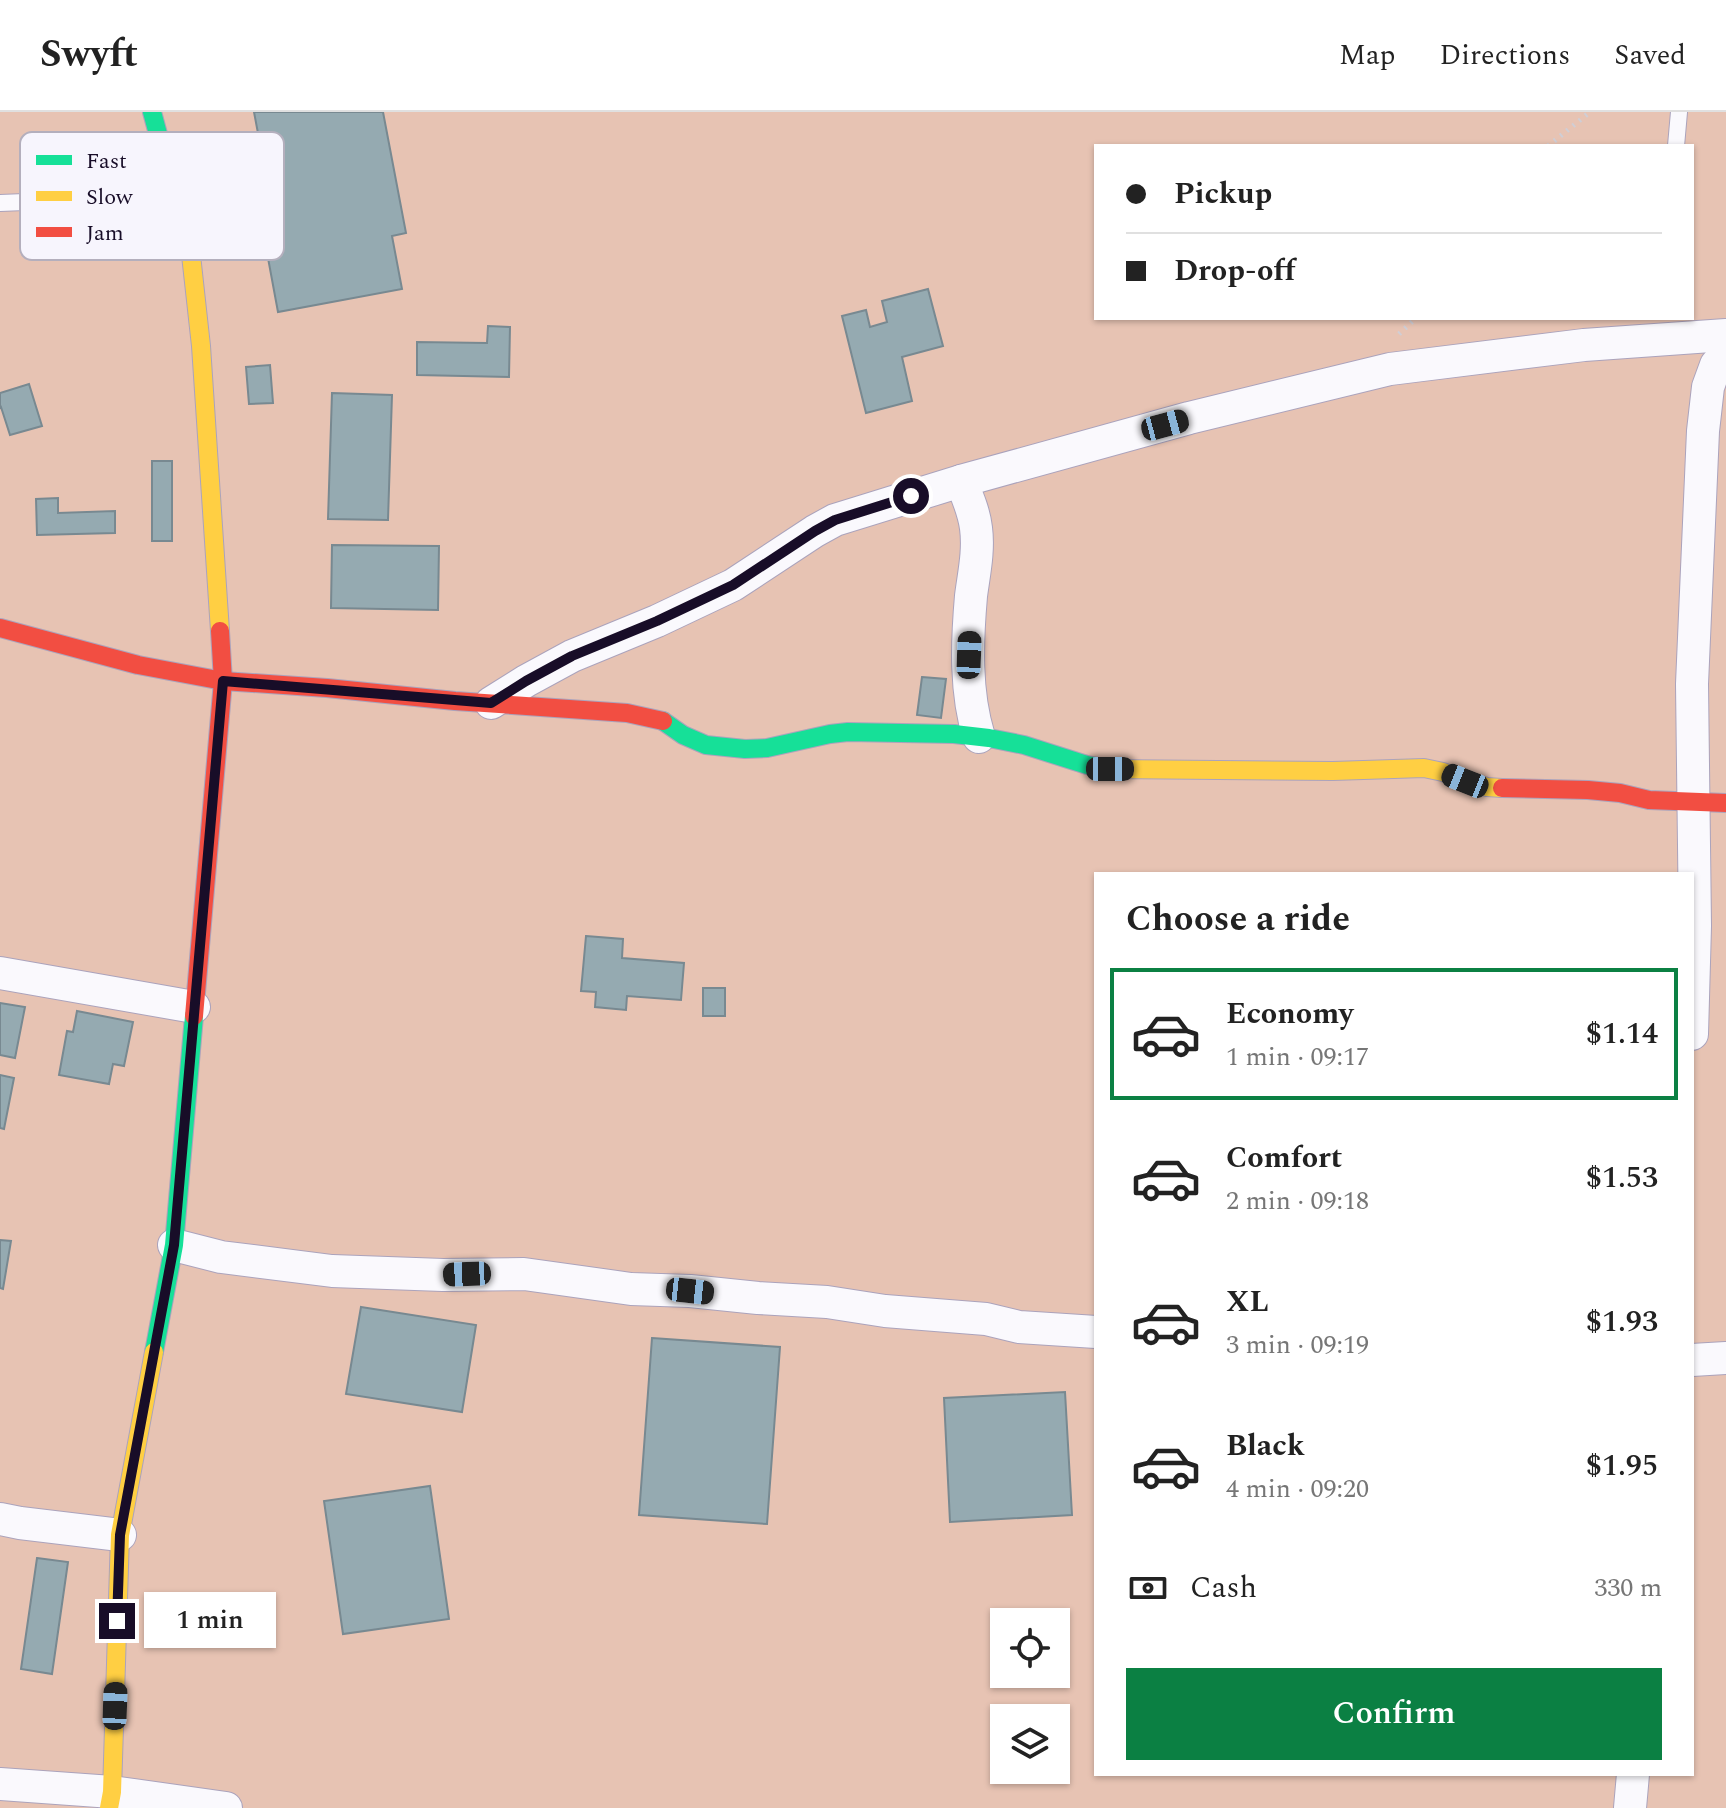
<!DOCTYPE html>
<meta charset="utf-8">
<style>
body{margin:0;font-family:Spectral,serif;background:#f6f6f6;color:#222;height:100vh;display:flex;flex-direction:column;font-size:30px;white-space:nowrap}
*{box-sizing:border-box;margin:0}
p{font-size:26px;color:#767676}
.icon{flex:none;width:44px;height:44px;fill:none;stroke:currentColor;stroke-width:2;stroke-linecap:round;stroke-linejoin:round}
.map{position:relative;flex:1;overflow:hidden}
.side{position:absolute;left:1094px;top:760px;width:600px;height:904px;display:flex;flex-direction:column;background:#fff;border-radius:0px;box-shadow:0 2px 6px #0004}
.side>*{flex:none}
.hud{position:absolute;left:1094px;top:32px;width:600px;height:176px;border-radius:0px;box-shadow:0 2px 6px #0004;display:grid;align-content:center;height:176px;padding:0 32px;background:#fff}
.tools{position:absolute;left:990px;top:1496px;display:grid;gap:16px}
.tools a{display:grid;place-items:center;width:80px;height:80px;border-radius:0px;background:#fff;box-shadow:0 2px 6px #0004;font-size:40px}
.end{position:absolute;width:36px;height:36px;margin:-18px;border:10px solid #180d28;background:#fff;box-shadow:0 0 0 4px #fff}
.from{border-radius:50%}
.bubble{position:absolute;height:56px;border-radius:0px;background:#fff;box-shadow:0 2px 6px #0004;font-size:26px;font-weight:600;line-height:56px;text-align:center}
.car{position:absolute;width:24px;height:48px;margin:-24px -12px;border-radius:10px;box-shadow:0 0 6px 2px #0007;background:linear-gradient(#222 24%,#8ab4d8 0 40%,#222 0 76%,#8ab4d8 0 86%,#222 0)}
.hud b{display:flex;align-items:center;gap:28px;height:76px;font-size:30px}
.hud b+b{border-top:2px solid #e0e0e0}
.hud i{width:20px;height:20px;background:#222}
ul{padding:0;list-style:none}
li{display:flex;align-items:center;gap:24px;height:132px;margin:0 16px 12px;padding:0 16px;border:4px solid transparent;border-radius:0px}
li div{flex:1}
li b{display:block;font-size:30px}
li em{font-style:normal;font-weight:600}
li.current{border-color:#0b8043}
li>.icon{width:72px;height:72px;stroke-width:1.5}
h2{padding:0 32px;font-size:36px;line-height:96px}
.pay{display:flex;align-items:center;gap:20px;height:88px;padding:0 32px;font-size:30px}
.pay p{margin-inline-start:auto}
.cta{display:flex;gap:16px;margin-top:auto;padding:16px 32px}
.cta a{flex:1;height:92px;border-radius:0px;background:#0b8043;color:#fff;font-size:32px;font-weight:600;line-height:92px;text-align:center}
header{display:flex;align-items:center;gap:48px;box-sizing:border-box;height:112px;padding:0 40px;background:#fff;border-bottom:2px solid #e0e0e0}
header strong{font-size:38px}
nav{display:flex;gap:44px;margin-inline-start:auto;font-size:28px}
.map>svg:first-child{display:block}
.green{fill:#e7c3b3;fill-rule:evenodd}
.building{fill:#95aab1;stroke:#788991;stroke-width:2}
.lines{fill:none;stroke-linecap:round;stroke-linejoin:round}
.lane-casing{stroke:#aba3bc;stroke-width:18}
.street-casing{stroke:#aba3bc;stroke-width:34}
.fast-casing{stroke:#aba3bc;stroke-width:20}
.slow-casing{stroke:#aba3bc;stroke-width:20}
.jam-casing{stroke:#aba3bc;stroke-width:20}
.path{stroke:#d0ced5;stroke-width:5;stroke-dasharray:2 6;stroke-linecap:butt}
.lane{stroke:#faf9fd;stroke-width:16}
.street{stroke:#faf9fd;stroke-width:32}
.fast{stroke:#16e098;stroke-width:18}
.slow{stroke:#ffcf43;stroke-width:18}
.jam{stroke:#f24e42;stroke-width:18}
.route{stroke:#180d28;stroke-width:10}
.key{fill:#f7f5fd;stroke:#b4afbd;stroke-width:2}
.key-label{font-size:22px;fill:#180d28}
</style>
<header>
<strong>Swyft</strong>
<nav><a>Map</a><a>Directions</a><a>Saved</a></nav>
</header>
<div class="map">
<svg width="1726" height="1696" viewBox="0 0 1726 1696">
<rect width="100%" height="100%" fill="#dfd8f0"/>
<!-- green -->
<path class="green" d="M0,0H1726V1696H0ZM1096,34H1692V206H1096ZM1096,762H1692V1662H1096ZM1004,1510H1056V1562H1004ZM1004,1606H1056V1658H1004Z"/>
<!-- building -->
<g class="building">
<path d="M254,0H383L406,121L392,124L402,177L278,200L268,146L281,143Z"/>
<path d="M928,177L943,234L902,245L912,289L866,301L842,204L866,198L870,215L887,210L882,189Z"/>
<path d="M488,214L510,215L509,265L417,263V230L487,231Z"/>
<path d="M270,253L273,291L249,292L246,255Z"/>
<path d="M29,272L42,314L10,323L1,295L0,296V281Z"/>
<path d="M332,281L392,283L388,408L328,407Z"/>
<rect x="152" y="349" width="20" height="80"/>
<path d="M58,386V401L115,399V421L37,423L36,387Z"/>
<path d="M332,433L439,434L438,498L331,496Z"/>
<path d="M922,565L946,567L941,606L917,603Z"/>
<path d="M586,824L623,827L622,846L684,851L681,888L627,884L626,898L595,895L596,880L581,879Z"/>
<rect x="703" y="876" width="22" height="28"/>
<path d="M0,891L25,895L15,946L0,943Z"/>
<path d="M77,899L133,910L124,954L113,952L109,972L59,963L67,919L73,920Z"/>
<path d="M0,963L14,966L4,1017L0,1016Z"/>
<path d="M0,1128L11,1129L3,1177L0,1176Z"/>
<path d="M361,1195L476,1213L462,1300L346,1282Z"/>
<path d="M652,1226L780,1235L767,1412L639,1403Z"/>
<path d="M1065,1280L1072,1403L950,1410L944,1286Z"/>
<path d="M430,1374L449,1507L343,1522L324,1389Z"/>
<path d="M37,1446L68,1450L52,1562L21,1557Z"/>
</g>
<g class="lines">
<defs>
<g id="lane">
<path d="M1676,34L1679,0"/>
<path d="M0,91L173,84"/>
</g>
<g id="street">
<path d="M961,369C967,384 974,399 976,416C979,439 974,461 971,484C967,530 965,580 979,625"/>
<path d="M491,591L526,569L572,544L657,509L733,473L815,419L835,408L961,369L1189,306L1390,257L1584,233L1726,223"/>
<path d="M0,861L194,895"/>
<path d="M1692,922L1695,814L1692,572L1703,319L1708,275L1716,253L1726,241"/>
<path d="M174,1133L221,1145L332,1159L443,1163L524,1162L631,1177L690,1179L758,1186L827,1190L885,1199L986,1207L1019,1215L1096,1220"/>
<path d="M1692,1248L1726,1246"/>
<path d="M0,1407L20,1411L120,1423"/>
<path d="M0,1672L112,1680L226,1696"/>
<path d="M1630,1696L1633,1662"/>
</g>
<g id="fast">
<path d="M152,0L191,143"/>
<path d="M663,609L683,623L706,633L745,637L767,636L830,622L848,620L954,622L989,626L1024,633L1087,653L1110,657"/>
<path d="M154,1240L174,1133L194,904"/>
</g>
<g id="slow">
<path d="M191,143L201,234L220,519"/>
<path d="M1110,657L1333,659L1424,656L1443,660L1465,669L1487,675L1502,676"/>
<path d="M109,1696L112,1680L120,1423L154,1240"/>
</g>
<g id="jam">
<path d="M0,516L138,553L223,569L327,576L455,589L627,601L663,609"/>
<path d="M1502,676L1588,678L1620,681L1649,688L1726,691"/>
<path d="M194,904L223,569L220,519"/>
</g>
</defs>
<!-- lane casing -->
<use href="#lane" class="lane-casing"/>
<!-- street casing -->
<use href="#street" class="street-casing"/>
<!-- fast casing -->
<use href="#fast" class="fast-casing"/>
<!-- slow casing -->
<use href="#slow" class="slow-casing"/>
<!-- jam casing -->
<use href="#jam" class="jam-casing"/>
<!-- path -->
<g class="path">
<path d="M1548,34L1590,0"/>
<path d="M1399,222L1416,206"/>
</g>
<!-- lane -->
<use href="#lane" class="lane"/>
<!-- street -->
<use href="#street" class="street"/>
<!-- fast -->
<use href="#fast" class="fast"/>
<!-- slow -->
<use href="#slow" class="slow"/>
<!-- jam -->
<use href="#jam" class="jam"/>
</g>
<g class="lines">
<!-- route -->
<path class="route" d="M117,1509L120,1423L174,1133L223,569L491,591L526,569L572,544L657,509L733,473L815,419L835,408L911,384"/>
</g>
<!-- legend -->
<rect x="20" y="20" width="264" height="128" rx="12" class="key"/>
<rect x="36" y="43" width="36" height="10" fill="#16e098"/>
<rect x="36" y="79" width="36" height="10" fill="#ffcf43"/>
<rect x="36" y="115" width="36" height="10" fill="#f24e42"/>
<g class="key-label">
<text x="86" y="56">Fast</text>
<text x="86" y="92">Slow</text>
<text x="86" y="128">Jam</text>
</g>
</svg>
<div class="tools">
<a><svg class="icon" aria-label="locate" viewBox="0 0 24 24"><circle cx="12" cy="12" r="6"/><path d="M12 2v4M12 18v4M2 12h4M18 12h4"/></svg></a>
<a><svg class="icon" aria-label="layers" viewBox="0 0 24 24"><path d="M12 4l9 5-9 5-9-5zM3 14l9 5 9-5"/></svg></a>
</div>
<i class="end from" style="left:911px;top:384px"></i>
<i class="end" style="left:117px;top:1509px"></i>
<div class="bubble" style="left:144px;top:1480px;width:132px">1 min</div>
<i class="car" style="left:1165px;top:313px;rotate:75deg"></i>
<i class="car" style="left:969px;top:543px;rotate:2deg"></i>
<i class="car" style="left:1110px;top:657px;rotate:90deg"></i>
<i class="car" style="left:1465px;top:669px;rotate:292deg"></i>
<i class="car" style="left:467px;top:1162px;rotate:268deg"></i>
<i class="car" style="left:690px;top:1179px;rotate:96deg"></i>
<i class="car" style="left:115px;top:1594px;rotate:2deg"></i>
<div class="hud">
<b><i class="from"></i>Pickup</b>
<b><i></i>Drop-off</b>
</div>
<section class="side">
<h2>Choose a ride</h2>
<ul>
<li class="current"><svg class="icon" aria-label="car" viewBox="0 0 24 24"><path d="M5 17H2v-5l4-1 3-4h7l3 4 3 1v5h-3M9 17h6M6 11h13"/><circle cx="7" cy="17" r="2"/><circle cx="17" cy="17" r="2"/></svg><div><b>Economy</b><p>1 min · 09:17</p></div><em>$1.14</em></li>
<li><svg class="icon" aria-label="car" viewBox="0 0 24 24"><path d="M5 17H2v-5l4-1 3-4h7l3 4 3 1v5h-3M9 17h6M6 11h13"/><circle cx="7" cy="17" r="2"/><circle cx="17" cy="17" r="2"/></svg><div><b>Comfort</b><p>2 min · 09:18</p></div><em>$1.53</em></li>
<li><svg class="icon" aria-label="car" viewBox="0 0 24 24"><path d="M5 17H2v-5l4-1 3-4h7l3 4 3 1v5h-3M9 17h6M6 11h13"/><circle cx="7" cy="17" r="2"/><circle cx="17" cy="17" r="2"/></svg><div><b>XL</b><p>3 min · 09:19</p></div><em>$1.93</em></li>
<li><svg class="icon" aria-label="car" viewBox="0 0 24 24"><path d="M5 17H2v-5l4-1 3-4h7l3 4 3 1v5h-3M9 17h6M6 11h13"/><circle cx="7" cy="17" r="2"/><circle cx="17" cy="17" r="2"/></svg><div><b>Black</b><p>4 min · 09:20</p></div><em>$1.95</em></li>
</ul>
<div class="pay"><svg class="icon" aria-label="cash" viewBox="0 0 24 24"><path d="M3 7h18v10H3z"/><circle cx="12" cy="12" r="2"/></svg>Cash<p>330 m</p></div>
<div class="cta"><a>Confirm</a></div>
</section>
</div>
